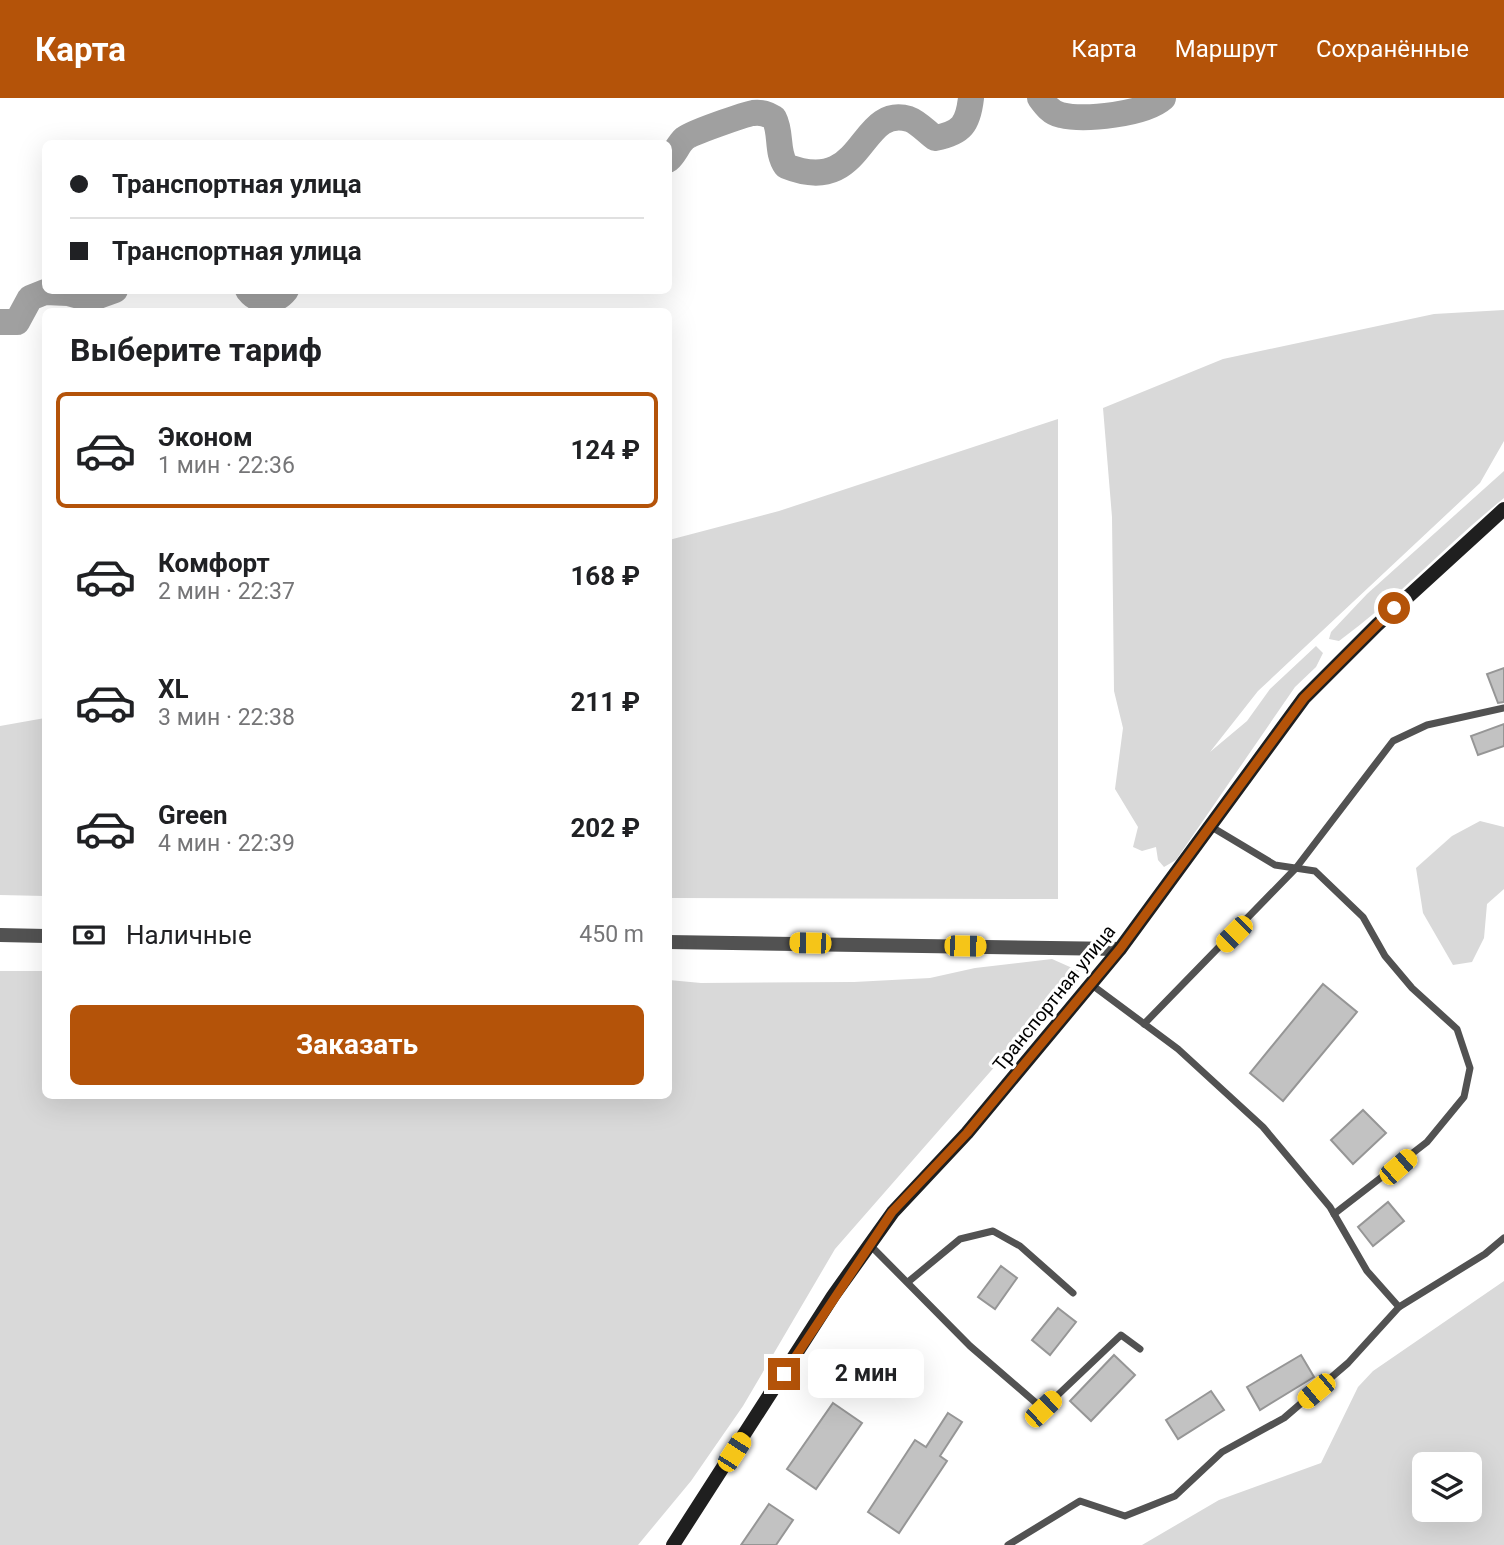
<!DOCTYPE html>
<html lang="ru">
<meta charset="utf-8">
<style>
body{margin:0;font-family:Roboto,sans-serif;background:#f6f6f6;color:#202124;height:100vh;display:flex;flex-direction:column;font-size:26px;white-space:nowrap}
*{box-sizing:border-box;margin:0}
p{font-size:23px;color:#757577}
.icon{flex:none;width:38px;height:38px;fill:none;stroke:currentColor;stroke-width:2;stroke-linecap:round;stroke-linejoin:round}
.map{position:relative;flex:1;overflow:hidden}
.drawer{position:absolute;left:42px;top:210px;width:630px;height:791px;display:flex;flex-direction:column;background:#fff;border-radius:10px;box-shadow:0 7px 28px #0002}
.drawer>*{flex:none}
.guide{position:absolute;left:42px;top:42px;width:630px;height:154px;border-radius:10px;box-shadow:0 7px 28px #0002;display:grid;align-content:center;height:154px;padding:0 28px;background:#fff}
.fabs{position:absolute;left:1412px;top:1354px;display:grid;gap:14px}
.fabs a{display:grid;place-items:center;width:70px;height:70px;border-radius:10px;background:#fff;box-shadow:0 7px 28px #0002;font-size:35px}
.end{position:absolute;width:32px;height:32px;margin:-16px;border:9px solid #b45309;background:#fff;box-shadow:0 0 0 4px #fff}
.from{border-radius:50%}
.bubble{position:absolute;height:49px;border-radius:10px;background:#fff;box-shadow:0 7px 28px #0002;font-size:23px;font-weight:700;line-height:49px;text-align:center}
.car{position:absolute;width:21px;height:42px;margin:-21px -10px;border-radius:9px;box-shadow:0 0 5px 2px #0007;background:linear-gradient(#f5c518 24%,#345 0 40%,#f5c518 0 76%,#345 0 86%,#f5c518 0)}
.guide b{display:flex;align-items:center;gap:24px;height:66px;font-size:26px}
.guide b+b{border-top:2px solid #e0e0e0}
.guide i{width:18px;height:18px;background:#202124}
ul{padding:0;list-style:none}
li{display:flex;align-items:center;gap:21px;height:116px;margin:0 14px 10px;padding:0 14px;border:4px solid transparent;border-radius:10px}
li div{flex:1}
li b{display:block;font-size:26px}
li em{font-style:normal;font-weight:700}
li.active{border-color:#b45309}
li>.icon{width:63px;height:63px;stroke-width:1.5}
h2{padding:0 28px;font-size:32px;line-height:84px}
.pay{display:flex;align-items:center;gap:18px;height:77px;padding:0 28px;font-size:26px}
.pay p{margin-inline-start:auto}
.action{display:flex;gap:14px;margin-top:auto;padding:14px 28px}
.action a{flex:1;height:80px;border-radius:10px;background:#b45309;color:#fff;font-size:28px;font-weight:700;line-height:80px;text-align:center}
header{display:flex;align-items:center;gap:42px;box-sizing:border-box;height:98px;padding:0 35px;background:#b45309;color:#fff}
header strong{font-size:33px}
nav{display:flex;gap:38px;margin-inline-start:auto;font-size:24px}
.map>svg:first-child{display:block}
.green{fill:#d9d9d9;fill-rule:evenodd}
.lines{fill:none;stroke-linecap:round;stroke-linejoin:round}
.river{stroke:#a0a0a0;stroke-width:26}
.building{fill:#c2c2c2;stroke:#969696;stroke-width:2}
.lane{stroke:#525252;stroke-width:7}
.street{stroke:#525252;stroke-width:14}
.secondary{stroke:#1f1f1f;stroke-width:14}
.route{stroke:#b45309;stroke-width:9}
.labels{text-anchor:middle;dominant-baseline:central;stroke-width:6;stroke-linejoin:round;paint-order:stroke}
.street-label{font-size:19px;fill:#000;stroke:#fff}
</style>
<header>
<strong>Карта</strong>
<nav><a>Карта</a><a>Маршрут</a><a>Сохранённые</a></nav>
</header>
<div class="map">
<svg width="1504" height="1447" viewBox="0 0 1504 1447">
<rect width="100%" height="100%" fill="#fff"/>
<!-- green -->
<g class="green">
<path d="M1504,212V343L1480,385L1258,593L1210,654L1247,623L1270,591L1316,548L1323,555L1316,569L1295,589L1176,762L1164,769L1158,762L1156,749L1142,753L1133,749L1138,729L1115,691L1123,630L1114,593L1112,419L1103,310L1223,261L1434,216Z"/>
<path d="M1058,321V801L669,800V442L779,413Z"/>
<path d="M1504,373V400C1447,446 1398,500 1339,543L1329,541L1331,534L1367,496Z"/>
<path d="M45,620V798L0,797V628Z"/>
<path d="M1480,723L1504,729V791L1487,806L1484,840L1472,864L1453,867L1423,815L1416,770L1452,738Z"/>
<path d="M1052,861L1079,873L1063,898L1032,926L835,1151L743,1308L691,1383L638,1447H0V873H45L46,998H668L669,882L701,885L854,884L930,880L975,870Z"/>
<path d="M1504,1183V1447H1142L1219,1402L1321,1365L1358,1289L1373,1273ZM1424,1367H1470V1412H1424Z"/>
</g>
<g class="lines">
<!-- river -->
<g class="river">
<path d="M1040,0C1045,7 1051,15 1061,17C1085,23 1145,16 1163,0"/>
<path d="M668,62C675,56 678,46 685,40C688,36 746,16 753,15C762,14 767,16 774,20C782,35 776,54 786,68C865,100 858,6 909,21C918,24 928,35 935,40C962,35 968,26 971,0"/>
<path d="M248,192C258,205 275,206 286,192"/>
<path d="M0,224H17L30,200L45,194L68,195L90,201L115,192"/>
</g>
</g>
<!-- building -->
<g class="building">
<path d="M1504,570V604L1498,605L1487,576Z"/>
<path d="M1504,626V648L1478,657L1471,638Z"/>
<path d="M1323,886L1357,914L1283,1003L1250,975Z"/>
<path d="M1363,1012L1386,1035L1353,1066L1331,1042Z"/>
<path d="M1388,1104L1404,1123L1373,1148L1358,1129Z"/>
<path d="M1001,1168L1017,1180L995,1211L978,1199Z"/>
<path d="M1058,1210L1076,1224L1050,1257L1032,1242Z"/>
<path d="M1114,1257L1135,1277L1091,1323L1070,1303Z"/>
<path d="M1301,1257L1314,1279L1260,1312L1247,1289Z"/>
<path d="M1211,1293L1224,1312L1178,1341L1166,1322Z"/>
<path d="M833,1305L862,1325L816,1391L787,1371Z"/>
<path d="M948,1315L962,1324L940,1358L947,1363L899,1435L868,1414L915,1342L926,1349Z"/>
<path d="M769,1406L793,1422L776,1447H741Z"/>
</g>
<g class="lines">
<!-- lane -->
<g class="lane">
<path d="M1210,728L1275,767L1315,773L1363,819L1385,858L1412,890L1457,931L1470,970L1464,999L1427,1044L1334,1116"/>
<path d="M1144,926L1296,770L1393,643L1427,627L1504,610"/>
<path d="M870,1147L970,1248L1043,1311L1121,1237L1140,1251"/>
<path d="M908,1184L960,1141L993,1133L1020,1148L1073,1195"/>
<path d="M1399,1209L1485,1156L1504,1140"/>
<path d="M1008,1447L1080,1403L1125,1418L1175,1398L1222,1354L1284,1320L1348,1265L1399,1209L1367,1173L1330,1109L1263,1029L1178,951L1092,887"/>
</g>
<!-- street -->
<g class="street">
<path d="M0,837L46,838"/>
<path d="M668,844L1120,851"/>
</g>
<!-- secondary -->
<path class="secondary" d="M673,1447L833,1198L893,1114L967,1035L1120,851L1304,600L1377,527L1504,411"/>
</g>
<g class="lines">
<!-- route -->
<path class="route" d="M784,1276L892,1114L967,1035L1120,851L1304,600L1394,510"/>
</g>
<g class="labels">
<!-- street labels -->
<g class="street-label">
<text transform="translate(1054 900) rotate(-51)">Транспортная улица</text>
</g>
</g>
</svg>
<div class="fabs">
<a><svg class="icon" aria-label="layers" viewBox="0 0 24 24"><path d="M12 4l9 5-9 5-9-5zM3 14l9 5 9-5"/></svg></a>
</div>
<i class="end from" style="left:1394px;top:510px"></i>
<i class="end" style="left:784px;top:1276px"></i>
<div class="bubble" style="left:808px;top:1251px;width:116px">2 мин</div>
<i class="car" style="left:1234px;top:836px;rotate:225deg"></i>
<i class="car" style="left:810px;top:845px;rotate:271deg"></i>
<i class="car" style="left:965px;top:848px;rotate:91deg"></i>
<i class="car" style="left:1398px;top:1069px;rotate:49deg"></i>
<i class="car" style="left:1316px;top:1293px;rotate:230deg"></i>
<i class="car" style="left:1043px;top:1311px;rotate:46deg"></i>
<i class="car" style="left:734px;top:1354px;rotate:33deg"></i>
<div class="guide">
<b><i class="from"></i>Транспортная улица</b>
<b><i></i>Транспортная улица</b>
</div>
<section class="drawer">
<h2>Выберите тариф</h2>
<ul>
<li class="active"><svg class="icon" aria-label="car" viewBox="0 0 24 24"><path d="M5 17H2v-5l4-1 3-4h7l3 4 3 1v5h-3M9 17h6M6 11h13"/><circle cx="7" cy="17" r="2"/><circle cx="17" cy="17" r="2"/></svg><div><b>Эконом</b><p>1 мин · 22:36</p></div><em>124 ₽</em></li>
<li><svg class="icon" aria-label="car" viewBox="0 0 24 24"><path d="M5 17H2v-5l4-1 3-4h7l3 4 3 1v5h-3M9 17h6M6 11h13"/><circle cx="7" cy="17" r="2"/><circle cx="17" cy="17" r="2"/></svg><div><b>Комфорт</b><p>2 мин · 22:37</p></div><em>168 ₽</em></li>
<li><svg class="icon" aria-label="car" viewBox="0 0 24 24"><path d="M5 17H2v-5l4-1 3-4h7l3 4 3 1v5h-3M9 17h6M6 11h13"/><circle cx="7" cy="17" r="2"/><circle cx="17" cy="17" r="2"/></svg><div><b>XL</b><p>3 мин · 22:38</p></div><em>211 ₽</em></li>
<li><svg class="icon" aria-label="car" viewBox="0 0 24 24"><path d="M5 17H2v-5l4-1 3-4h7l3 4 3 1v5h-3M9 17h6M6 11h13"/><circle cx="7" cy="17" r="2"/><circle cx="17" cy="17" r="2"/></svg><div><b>Green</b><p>4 мин · 22:39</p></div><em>202 ₽</em></li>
</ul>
<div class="pay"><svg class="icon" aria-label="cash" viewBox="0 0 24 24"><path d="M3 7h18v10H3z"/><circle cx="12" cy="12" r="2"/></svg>Наличные<p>450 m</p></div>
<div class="action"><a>Заказать</a></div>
</section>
</div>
